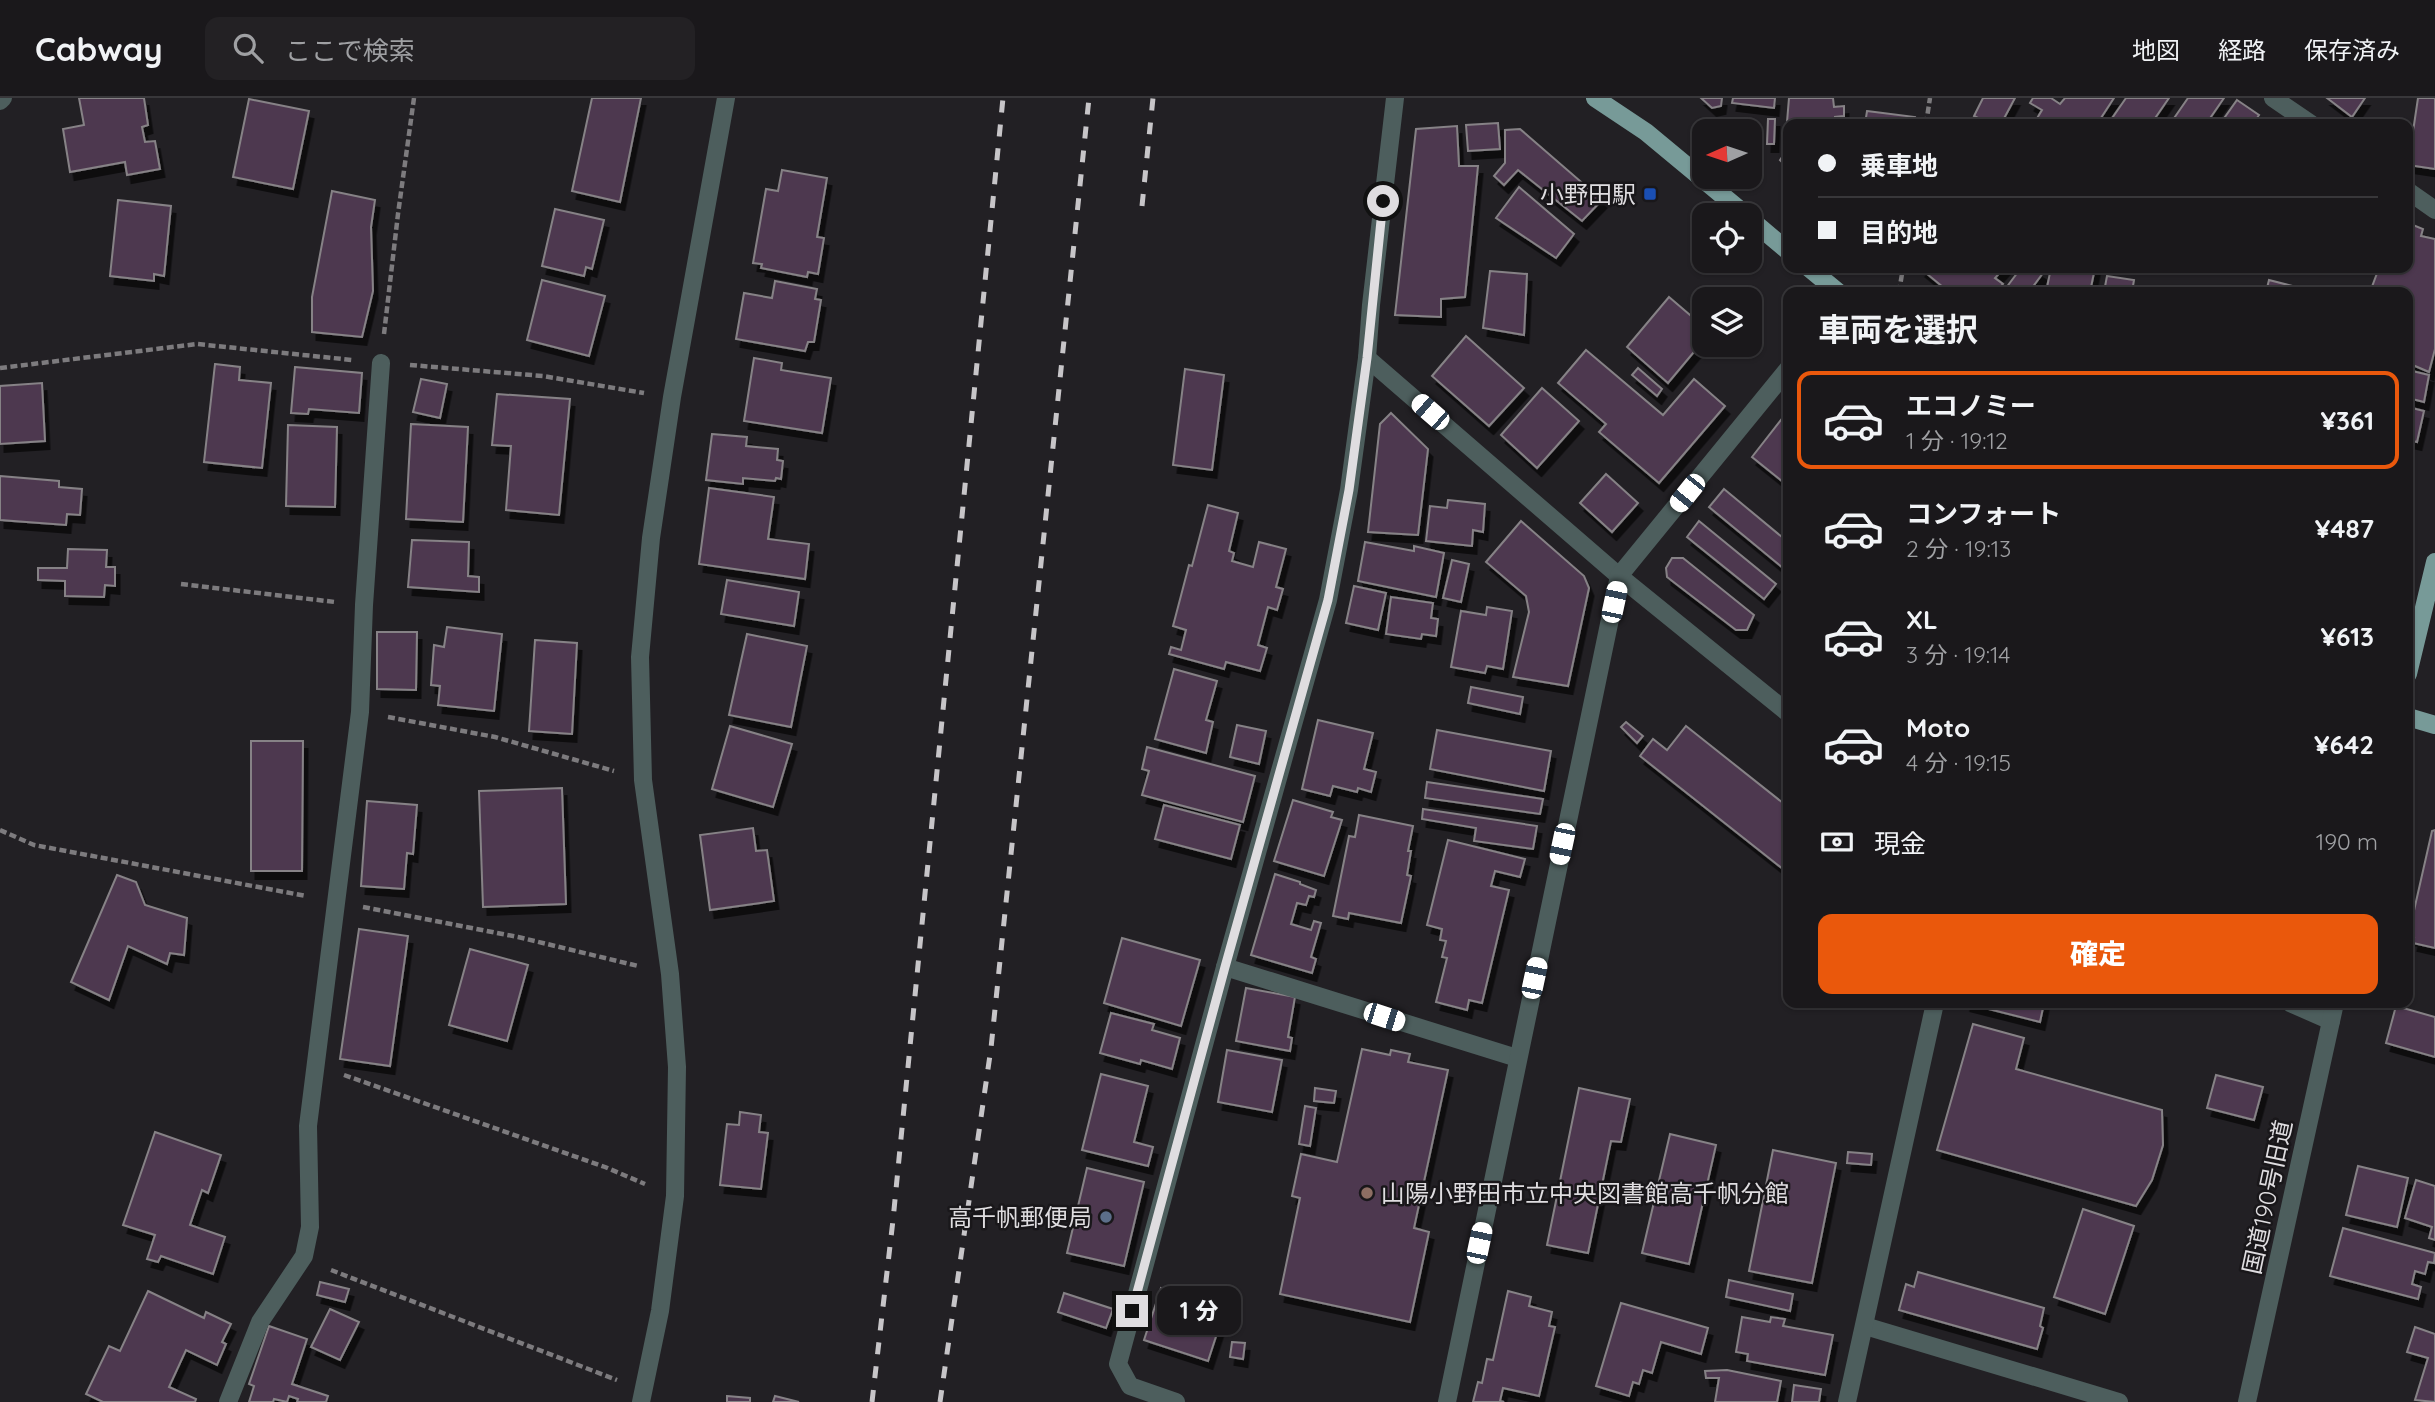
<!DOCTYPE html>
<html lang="ja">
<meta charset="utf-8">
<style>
body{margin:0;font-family:Quicksand,"Noto Sans JP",sans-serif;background:#232124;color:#f1f3f6;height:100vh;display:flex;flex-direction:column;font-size:26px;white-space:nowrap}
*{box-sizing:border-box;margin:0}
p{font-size:23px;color:#9fa0a3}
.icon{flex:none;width:38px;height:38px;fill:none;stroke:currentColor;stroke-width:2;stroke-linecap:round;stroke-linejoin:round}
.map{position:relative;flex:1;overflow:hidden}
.details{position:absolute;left:1783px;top:189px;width:630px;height:721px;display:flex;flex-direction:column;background:#1a181b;border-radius:14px;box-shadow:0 2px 5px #0004,0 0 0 2px #38373a}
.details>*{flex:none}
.guide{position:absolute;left:1783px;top:21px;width:630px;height:154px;border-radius:14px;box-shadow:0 2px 5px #0004,0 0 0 2px #38373a;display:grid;align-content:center;height:154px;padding:0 35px;background:#1a181b}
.needle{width:46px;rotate:267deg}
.buttons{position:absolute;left:1692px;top:21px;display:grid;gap:14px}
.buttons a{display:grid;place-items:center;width:70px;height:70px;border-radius:14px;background:#1a181b;box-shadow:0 2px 5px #0004,0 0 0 2px #38373a;font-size:35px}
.end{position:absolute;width:32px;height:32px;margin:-16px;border:9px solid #dfdde0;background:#111;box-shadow:0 0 0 4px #111}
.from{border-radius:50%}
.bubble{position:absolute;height:49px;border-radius:14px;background:#1a181b;box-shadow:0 2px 5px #0004,0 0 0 2px #38373a;font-size:23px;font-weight:800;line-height:49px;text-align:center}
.car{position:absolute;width:21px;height:42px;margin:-21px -10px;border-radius:9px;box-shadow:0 0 5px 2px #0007;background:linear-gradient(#fff 24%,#345 0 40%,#fff 0 76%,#345 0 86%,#fff 0)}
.guide b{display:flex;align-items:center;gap:24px;height:66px;font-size:26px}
.guide b+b{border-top:2px solid #38373a}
.guide i{width:18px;height:18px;background:#f1f3f6}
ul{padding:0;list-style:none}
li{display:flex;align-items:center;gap:21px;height:98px;margin:0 14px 10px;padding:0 21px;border:4px solid transparent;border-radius:14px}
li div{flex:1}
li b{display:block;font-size:26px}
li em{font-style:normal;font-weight:800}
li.active{border-color:#ea580c}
li>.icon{width:63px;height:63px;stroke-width:1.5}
h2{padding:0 35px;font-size:32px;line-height:84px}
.pay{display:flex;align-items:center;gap:18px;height:77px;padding:0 35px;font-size:26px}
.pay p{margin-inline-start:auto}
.cta{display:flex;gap:14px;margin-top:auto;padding:14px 35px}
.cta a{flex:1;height:80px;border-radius:14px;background:#ea580c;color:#fff;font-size:28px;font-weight:800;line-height:80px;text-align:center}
header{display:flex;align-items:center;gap:42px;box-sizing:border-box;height:98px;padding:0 35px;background:#1a181b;border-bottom:2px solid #38373a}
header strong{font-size:33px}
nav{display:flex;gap:38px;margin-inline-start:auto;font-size:24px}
.search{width:490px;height:63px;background:#232124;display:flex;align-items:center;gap:18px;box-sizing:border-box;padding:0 24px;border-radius:14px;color:#9fa0a3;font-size:26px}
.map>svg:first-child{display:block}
.building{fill:#4e394f;stroke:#868286;stroke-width:2;filter:url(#shadow)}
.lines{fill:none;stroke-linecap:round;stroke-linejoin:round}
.path{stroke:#7d7b7e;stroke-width:4.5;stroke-dasharray:7 3.5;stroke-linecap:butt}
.minor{stroke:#4d5e5d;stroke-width:18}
.major{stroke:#779a98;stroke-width:18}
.rail{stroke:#c7c5c8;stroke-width:5;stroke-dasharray:12 12;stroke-linecap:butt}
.route{stroke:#dfdde0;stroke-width:9}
.transit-dot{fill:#1a4fb4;stroke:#19171a;stroke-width:2.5}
.education-dot{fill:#8d6e63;stroke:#19171a;stroke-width:2.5}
.service-dot{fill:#5c6f8a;stroke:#19171a;stroke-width:2.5}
.labels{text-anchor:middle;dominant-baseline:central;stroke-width:5;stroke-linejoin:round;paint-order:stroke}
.poi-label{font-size:24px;fill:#dfdde0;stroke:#19171a;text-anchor:end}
.street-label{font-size:24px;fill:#dfdde0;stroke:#19171a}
</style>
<header>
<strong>Cabway</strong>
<div class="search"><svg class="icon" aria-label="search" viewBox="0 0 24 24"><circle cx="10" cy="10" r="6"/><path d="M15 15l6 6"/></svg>ここで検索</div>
<nav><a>地図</a><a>経路</a><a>保存済み</a></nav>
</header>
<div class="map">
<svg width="2435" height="1304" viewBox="0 0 2435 1304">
<defs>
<filter id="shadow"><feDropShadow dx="4.5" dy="8" stdDeviation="0" flood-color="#0009"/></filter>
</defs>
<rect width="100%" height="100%" fill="#222024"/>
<!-- building -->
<g class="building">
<path d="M79,0H144L148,27L142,29L145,44L155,43L160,71L127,77L125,64L70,74L63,31L84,27Z"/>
<path d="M592,0H641L620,104L572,93Z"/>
<path d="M1701,0H1722L1721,8L1712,10Z"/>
<path d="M1733,0H1775L1774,10L1732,5Z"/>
<path d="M1789,0H1833L1834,9L1844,8V18L1835,19V26L1787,24Z"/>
<path d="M1983,0H2015L2001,26H1990L1974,18Z"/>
<path d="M2033,0H2051L2060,6L2065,0H2114L2097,26H2042L2036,22L2042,12L2030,5Z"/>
<path d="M2126,0H2169L2151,26H2108Z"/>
<path d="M2188,0H2224L2206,26H2170Z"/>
<path d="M2327,0H2365L2352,19Z"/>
<path d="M2418,0H2435V71L2408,67Z"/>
<path d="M249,1L309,13L293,91L233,79Z"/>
<path d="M2237,2L2259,17L2253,26H2220Z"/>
<path d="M1867,13L1915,19L1914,26H1865Z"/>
<path d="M1768,21H1775L1774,46H1767Z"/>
<path d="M1498,25L1500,51L1468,53L1466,27Z"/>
<path d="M1457,28L1459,68H1478L1465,199L1441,201V219L1395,217L1416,31Z"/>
<path d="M1520,31L1602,102L1582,123L1518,72L1504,87L1494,78L1505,65V32Z"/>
<path d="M1788,50V70L1780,62Z"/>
<path d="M782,72L827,80L817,139L824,140L818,176L808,174L807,179L761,170L762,166L753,165L766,91L778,93Z"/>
<path d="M1519,89L1574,136L1556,160L1496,120Z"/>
<path d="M332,93L375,102L371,129L373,193L362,239L312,234V199Z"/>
<path d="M118,102L171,108L164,178L154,176V183L110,178Z"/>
<path d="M555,111L604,122L592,171L586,169L584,178L542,168Z"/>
<path d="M2408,125L2423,131L2421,138L2435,141V251L2429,274L2408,265V194H2370L2379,170H2408Z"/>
<path d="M1922,170H2004L1995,180L2003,186L1996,194H1949L1921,171Z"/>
<path d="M2021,170H2035L2043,175L2029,194H2003Z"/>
<path d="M2051,170H2095L2090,194H2046Z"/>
<path d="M1490,173L1527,176L1524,237L1483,230Z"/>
<path d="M2107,178L2134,182L2132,194H2104Z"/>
<path d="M542,182L605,198L589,258L527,242Z"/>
<path d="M2269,182L2316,194H2266Z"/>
<path d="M775,183L817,191L815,201L821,202L814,244H808L805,253L736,241L744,195L772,200Z"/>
<path d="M1669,199L1704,229V242L1668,285L1627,249Z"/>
<path d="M1466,238L1524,290L1489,328L1432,278Z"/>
<path d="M1586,252L1663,317L1694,281L1725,308L1659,385L1599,334L1606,326L1558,285Z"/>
<path d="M754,260L782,265L781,272L831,280L822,335L744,323Z"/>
<path d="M215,266L240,269L239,282L271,285L262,370L204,364Z"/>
<path d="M295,269L362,275L359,315L309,311L308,316L291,315Z"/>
<path d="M1638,270L1662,291L1657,298L1632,277Z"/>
<path d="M1185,271L1224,277L1212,372L1173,367Z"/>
<path d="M2408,272L2429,277L2424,304L2408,300Z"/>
<path d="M421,281L447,286L440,320L413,314Z"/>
<path d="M42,285L45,343L0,346V288Z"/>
<path d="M1542,290L1579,323L1537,370L1501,337Z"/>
<path d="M497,296L570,301L559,417L506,412L511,348L492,347Z"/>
<path d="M2408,309L2424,313L2417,344L2408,342Z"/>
<path d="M1788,313V388L1752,359Z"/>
<path d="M1391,315L1428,351L1418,437L1368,434L1380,326Z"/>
<path d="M411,326L468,329L463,424L406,421Z"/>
<path d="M288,327L337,329L335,409L286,408Z"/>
<path d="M712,336L747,339L746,348L778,351L777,362L783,363L781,381L776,380L775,383L743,380V386L706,382Z"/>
<path d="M1606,376L1638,405L1612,434L1580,405Z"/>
<path d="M0,378L59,383V389L82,391L80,417L67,416L66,427L0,422Z"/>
<path d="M709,390L774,399L768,441L809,446L805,481L699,466Z"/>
<path d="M1724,391L1788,444V463L1783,470L1709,409Z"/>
<path d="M1448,402L1485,406L1483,434L1473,432L1472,448L1426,443L1430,408L1447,410Z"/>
<path d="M1208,407L1238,415L1229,453L1234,455L1232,463L1253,469L1259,444L1286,451L1276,489L1283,491L1277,512L1268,509L1258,547L1267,550L1260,573L1226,564L1224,571L1169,556L1171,549L1181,552L1186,532L1173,528L1189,467L1192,468Z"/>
<path d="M1521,423L1584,478L1589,490L1568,588L1513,579L1529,514L1526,498L1486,464Z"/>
<path d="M1699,423L1776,486L1764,501L1687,439Z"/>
<path d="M412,442L469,444L468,478L479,479V494L408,489Z"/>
<path d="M1365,444L1414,453V448L1444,455L1436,499L1358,483Z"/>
<path d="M68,451L107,452L106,469H115V488L105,487L104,499L65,498V483L38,482V470H67Z"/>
<path d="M1672,460H1683L1754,517L1747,532H1736L1667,479L1666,470Z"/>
<path d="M1452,462L1469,466L1461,504L1443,500Z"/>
<path d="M727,482L799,494L794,528L721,516Z"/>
<path d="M1354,488L1386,495L1378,532L1346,525Z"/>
<path d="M1391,499L1433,505L1431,520L1438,521L1436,538L1422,536L1421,541L1386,536Z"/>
<path d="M1487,509L1512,513L1503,571L1487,568L1485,575L1451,569L1461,513L1486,517Z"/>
<path d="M447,529L502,536L494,613L438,607L440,588L431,587L434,547L444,549Z"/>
<path d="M377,534H417L416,592L377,591Z"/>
<path d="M747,536L807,548L791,629L729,617Z"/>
<path d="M535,542L577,545L572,636L529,633Z"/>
<path d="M1174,571L1217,583L1206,622L1213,624L1206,655L1155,641Z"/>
<path d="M1471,589L1523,599L1520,616L1468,605Z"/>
<path d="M1318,622L1373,635L1364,671L1376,674L1371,694L1358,690L1357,694L1333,688L1330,698L1302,691Z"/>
<path d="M1626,624L1643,638L1637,645L1621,629Z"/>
<path d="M1237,627L1266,633L1259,666L1230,659Z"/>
<path d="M730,628L792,646L773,709L712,691Z"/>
<path d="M1686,628L1788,709V775L1640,658L1653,641L1667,652Z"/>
<path d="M1437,632L1551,653L1544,693L1430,671Z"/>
<path d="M251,643H303L302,773H251Z"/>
<path d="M1147,649L1255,678L1243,724L1142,697L1149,673L1142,671Z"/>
<path d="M1427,684L1543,701L1540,716L1425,700Z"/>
<path d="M562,690L566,806L483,809L479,693Z"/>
<path d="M1293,702L1333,714L1331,719L1342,722L1324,778L1274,763Z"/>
<path d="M367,703L417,707L413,756L407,755L404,791L361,788Z"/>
<path d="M1164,707L1240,727L1231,761L1155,741Z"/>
<path d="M1423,711L1537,728L1533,751L1474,743L1476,730L1422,721Z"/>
<path d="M1359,717L1413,728L1408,753H1411L1407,777L1411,778L1401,825L1349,815L1348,821L1333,818L1349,738L1355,739Z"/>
<path d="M753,730L756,753L767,752L774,803L710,812L700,737Z"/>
<path d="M2435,732V850L2413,845L2414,840L2408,839L2432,733Z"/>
<path d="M1448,742L1525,761L1520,779L1495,773L1491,788L1509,792L1482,905L1469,902L1467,912L1436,904L1447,860L1442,859L1446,843L1440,842L1442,831L1427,827Z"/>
<path d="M1275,776L1300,784V786L1316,792L1314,799L1309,798L1306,807L1297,805L1291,826L1311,832L1314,823L1321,825L1311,859L1316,861L1312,875L1251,857Z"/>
<path d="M117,777L136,784L145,807L187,820L184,857L170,855L167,866L128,848L109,902L71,884Z"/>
<path d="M359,831L408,838L390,968L340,961Z"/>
<path d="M1122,840L1200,862L1181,928L1104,905Z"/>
<path d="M470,851L528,867L507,943L449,927Z"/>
<path d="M1246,890L1295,899L1288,939L1292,940L1290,953L1236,943Z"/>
<path d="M1965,905H2044L2040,924Z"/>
<path d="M2396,908L2435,919V959L2386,945Z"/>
<path d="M1111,915L1154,926L1152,932L1180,940L1172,971L1141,962L1140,966L1100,955Z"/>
<path d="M1973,926L2024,940L2016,971L2162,1012L2163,1047L2152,1082L2136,1108L1937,1052Z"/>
<path d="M1362,951L1390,957L1391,952L1410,956L1408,964L1448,972L1414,1130L1429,1134L1410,1224L1280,1196L1300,1100L1292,1098L1301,1056L1337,1064Z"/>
<path d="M1227,952L1282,962L1272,1014L1218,1004Z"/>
<path d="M1101,976L1148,988L1134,1044L1153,1049L1148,1068L1082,1052Z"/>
<path d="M2216,977L2263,989L2254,1022L2207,1010Z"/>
<path d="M1315,990L1336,993L1334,1005L1314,1003Z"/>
<path d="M1579,990L1630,1001L1621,1044L1611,1043L1588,1155L1547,1147Z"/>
<path d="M1305,1008L1316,1010L1310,1048L1299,1046Z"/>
<path d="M740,1014L761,1017L759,1034L768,1035L761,1091L720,1087L727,1026L739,1027Z"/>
<path d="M155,1034L221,1057L208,1095L202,1092L190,1127L225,1139L213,1176L161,1158L158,1164L147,1161L155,1137L123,1127Z"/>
<path d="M1670,1036L1716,1047L1689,1166L1642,1155Z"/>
<path d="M1773,1052L1836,1065L1812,1185L1749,1173Z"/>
<path d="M1848,1054L1872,1056L1871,1067L1847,1065Z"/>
<path d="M2358,1068L2408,1080L2397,1129L2346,1117Z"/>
<path d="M1087,1070L1144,1084L1124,1168L1067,1155Z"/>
<path d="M2416,1082L2435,1088V1142L2429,1140L2432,1129L2405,1120Z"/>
<path d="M2083,1111L2134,1128L2105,1216L2054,1199Z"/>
<path d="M2343,1130L2435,1155L2434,1165L2428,1164L2425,1176L2415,1173L2412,1186L2421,1189L2418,1201L2330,1178Z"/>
<path d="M1918,1174L2044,1210L2040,1228L2043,1230L2037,1251L1899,1212L1906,1186L1914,1189Z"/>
<path d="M1729,1182L1793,1196L1790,1213L1726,1199Z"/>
<path d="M320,1184L349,1191L345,1204L317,1197Z"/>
<path d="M1161,1190L1225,1211L1208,1263L1144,1242Z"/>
<path d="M148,1193L204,1220L206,1214L231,1226L222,1244L226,1246L217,1267L186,1252L169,1289L196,1301L195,1304H103L86,1296L109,1248L120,1253Z"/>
<path d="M1508,1193L1531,1199L1529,1208L1552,1214L1549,1228L1555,1229L1539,1298L1503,1290L1500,1303L1504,1304H1473L1478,1284L1482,1285L1487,1261L1493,1262Z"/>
<path d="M1064,1195L1113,1211L1106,1230L1058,1214Z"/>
<path d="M1621,1205L1708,1230L1701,1256L1661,1244L1652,1275L1643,1272L1639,1286L1633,1284L1629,1298L1596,1288Z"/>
<path d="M330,1211L359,1224L340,1262L311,1249Z"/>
<path d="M1742,1219L1770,1224L1771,1219L1785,1221L1783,1228L1833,1237L1825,1277L1747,1263L1748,1256L1736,1254Z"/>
<path d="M269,1228L307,1241L292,1286L328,1298L326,1304H297L298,1301L289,1298L287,1304L274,1301L273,1304H249L254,1288L249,1286Z"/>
<path d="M2415,1229L2435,1236V1304L2415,1302L2428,1260L2407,1254Z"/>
<path d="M1232,1244L1245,1245L1243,1261L1230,1259Z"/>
<path d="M1727,1272L1781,1283L1777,1304H1715L1719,1280H1706L1705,1273Z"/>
<path d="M1794,1287L1821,1291L1819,1304H1792Z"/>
<path d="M727,1298L750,1300V1304H727Z"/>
<path d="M775,1298L799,1304H773Z"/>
</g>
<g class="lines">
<!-- path -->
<g class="path">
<path d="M1926,26L1930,0"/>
<path d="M1899,194L1903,170"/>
<path d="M384,236L398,116L414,0"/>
<path d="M410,267L543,278L644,295"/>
<path d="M0,270L197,246L352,262"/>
<path d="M181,486L335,504"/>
<path d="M388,619L495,639L614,673"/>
<path d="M0,732L34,747L306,798"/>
<path d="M363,809L518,839L638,868"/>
<path d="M344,977L605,1069L645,1086"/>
<path d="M331,1172L617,1282"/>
</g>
<!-- minor -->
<g class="minor">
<path d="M2273,0L2311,26"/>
<path d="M0,3L3,0"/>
<path d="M2408,93L2435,112"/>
<path d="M1367,260L1619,478L1788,615"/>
<path d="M1225,869L1517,960"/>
<path d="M2290,905L2331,923"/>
<path d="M1865,1228L2119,1304"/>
<path d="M228,1304L260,1224L304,1158L310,1129L308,1028L360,614L364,507L381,265"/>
<path d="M641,1304L660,1213L675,1098L677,969L670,876L643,682L640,559L651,440L672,299L726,0"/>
<path d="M1176,1304L1130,1288L1118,1266L1225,869L1328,502L1349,392L1367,260L1371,207L1395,0"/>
<path d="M1447,1304L1619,478L1788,271"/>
<path d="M1847,1304L1935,905"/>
<path d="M2247,1304L2335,905"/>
</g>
<!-- major -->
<g class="major">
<path d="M1595,0L1646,34L1746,117"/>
<path d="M1750,121L1788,153"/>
<path d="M1809,170L1838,194"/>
<path d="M2408,576L2435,464"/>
<path d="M2408,619L2435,627"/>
</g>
<!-- rail -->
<g class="rail">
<path d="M1142,108L1153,0"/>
<path d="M872,1304L893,1122L1003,0"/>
<path d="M940,1304L991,950L1089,0"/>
</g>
</g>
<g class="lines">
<!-- route -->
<path class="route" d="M1132,1213L1225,869L1328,502L1349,392L1367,260L1383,103"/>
</g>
<!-- markers -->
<rect class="transit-dot" x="1643" y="89" width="14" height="14" rx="3.5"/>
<circle class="education-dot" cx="1367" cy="1095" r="7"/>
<circle class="service-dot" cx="1106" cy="1119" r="7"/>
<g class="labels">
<!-- poi labels -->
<g class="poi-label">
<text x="1636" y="96">小野田駅</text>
<text x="1381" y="1095" text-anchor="start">山陽小野田市立中央図書館高千帆分館</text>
<text x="1092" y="1119">高千帆郵便局</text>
</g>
<!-- street labels -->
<g class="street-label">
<text transform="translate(2267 1099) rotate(-78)">国道190号旧道</text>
</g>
</g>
</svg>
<div class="buttons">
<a><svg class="needle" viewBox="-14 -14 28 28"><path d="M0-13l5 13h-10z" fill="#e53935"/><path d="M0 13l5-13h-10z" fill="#9fa0a3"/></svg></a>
<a><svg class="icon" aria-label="locate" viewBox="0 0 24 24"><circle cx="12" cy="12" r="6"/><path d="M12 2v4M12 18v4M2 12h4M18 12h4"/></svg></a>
<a><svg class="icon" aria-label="layers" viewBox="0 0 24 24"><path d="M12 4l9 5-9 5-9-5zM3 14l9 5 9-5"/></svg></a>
</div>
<i class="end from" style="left:1383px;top:103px"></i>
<i class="end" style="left:1132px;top:1213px"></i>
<div class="bubble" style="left:1157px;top:1188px;width:84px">1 分</div>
<i class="car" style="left:1430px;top:314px;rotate:311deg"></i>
<i class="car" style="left:1687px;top:395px;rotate:219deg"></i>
<i class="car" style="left:1614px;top:504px;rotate:12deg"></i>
<i class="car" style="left:1562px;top:746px;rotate:192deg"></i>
<i class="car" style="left:1534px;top:880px;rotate:12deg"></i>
<i class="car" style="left:1384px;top:919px;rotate:108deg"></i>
<i class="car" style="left:1479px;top:1145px;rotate:12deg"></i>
<div class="guide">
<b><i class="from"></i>乗車地</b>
<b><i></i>目的地</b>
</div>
<section class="details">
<h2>車両を選択</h2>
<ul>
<li class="active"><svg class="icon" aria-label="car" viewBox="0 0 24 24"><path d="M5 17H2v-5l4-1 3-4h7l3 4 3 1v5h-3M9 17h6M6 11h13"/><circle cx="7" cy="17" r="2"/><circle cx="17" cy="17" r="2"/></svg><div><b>エコノミー</b><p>1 分 · 19:12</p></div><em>¥361</em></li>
<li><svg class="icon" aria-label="car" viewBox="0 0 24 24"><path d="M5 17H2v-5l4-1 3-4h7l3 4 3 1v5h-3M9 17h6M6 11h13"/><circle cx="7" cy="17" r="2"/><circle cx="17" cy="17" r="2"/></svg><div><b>コンフォート</b><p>2 分 · 19:13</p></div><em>¥487</em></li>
<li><svg class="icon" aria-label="car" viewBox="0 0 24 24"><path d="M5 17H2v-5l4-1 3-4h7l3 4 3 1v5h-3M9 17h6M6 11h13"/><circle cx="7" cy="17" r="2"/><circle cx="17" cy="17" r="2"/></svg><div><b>XL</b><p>3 分 · 19:14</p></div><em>¥613</em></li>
<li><svg class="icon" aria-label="car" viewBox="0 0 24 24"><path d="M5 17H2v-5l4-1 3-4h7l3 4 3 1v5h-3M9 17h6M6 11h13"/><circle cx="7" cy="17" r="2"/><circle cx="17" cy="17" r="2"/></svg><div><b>Moto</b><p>4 分 · 19:15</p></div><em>¥642</em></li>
</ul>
<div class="pay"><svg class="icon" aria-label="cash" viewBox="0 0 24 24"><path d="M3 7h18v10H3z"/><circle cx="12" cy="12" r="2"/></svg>現金<p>190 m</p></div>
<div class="cta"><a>確定</a></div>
</section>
</div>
